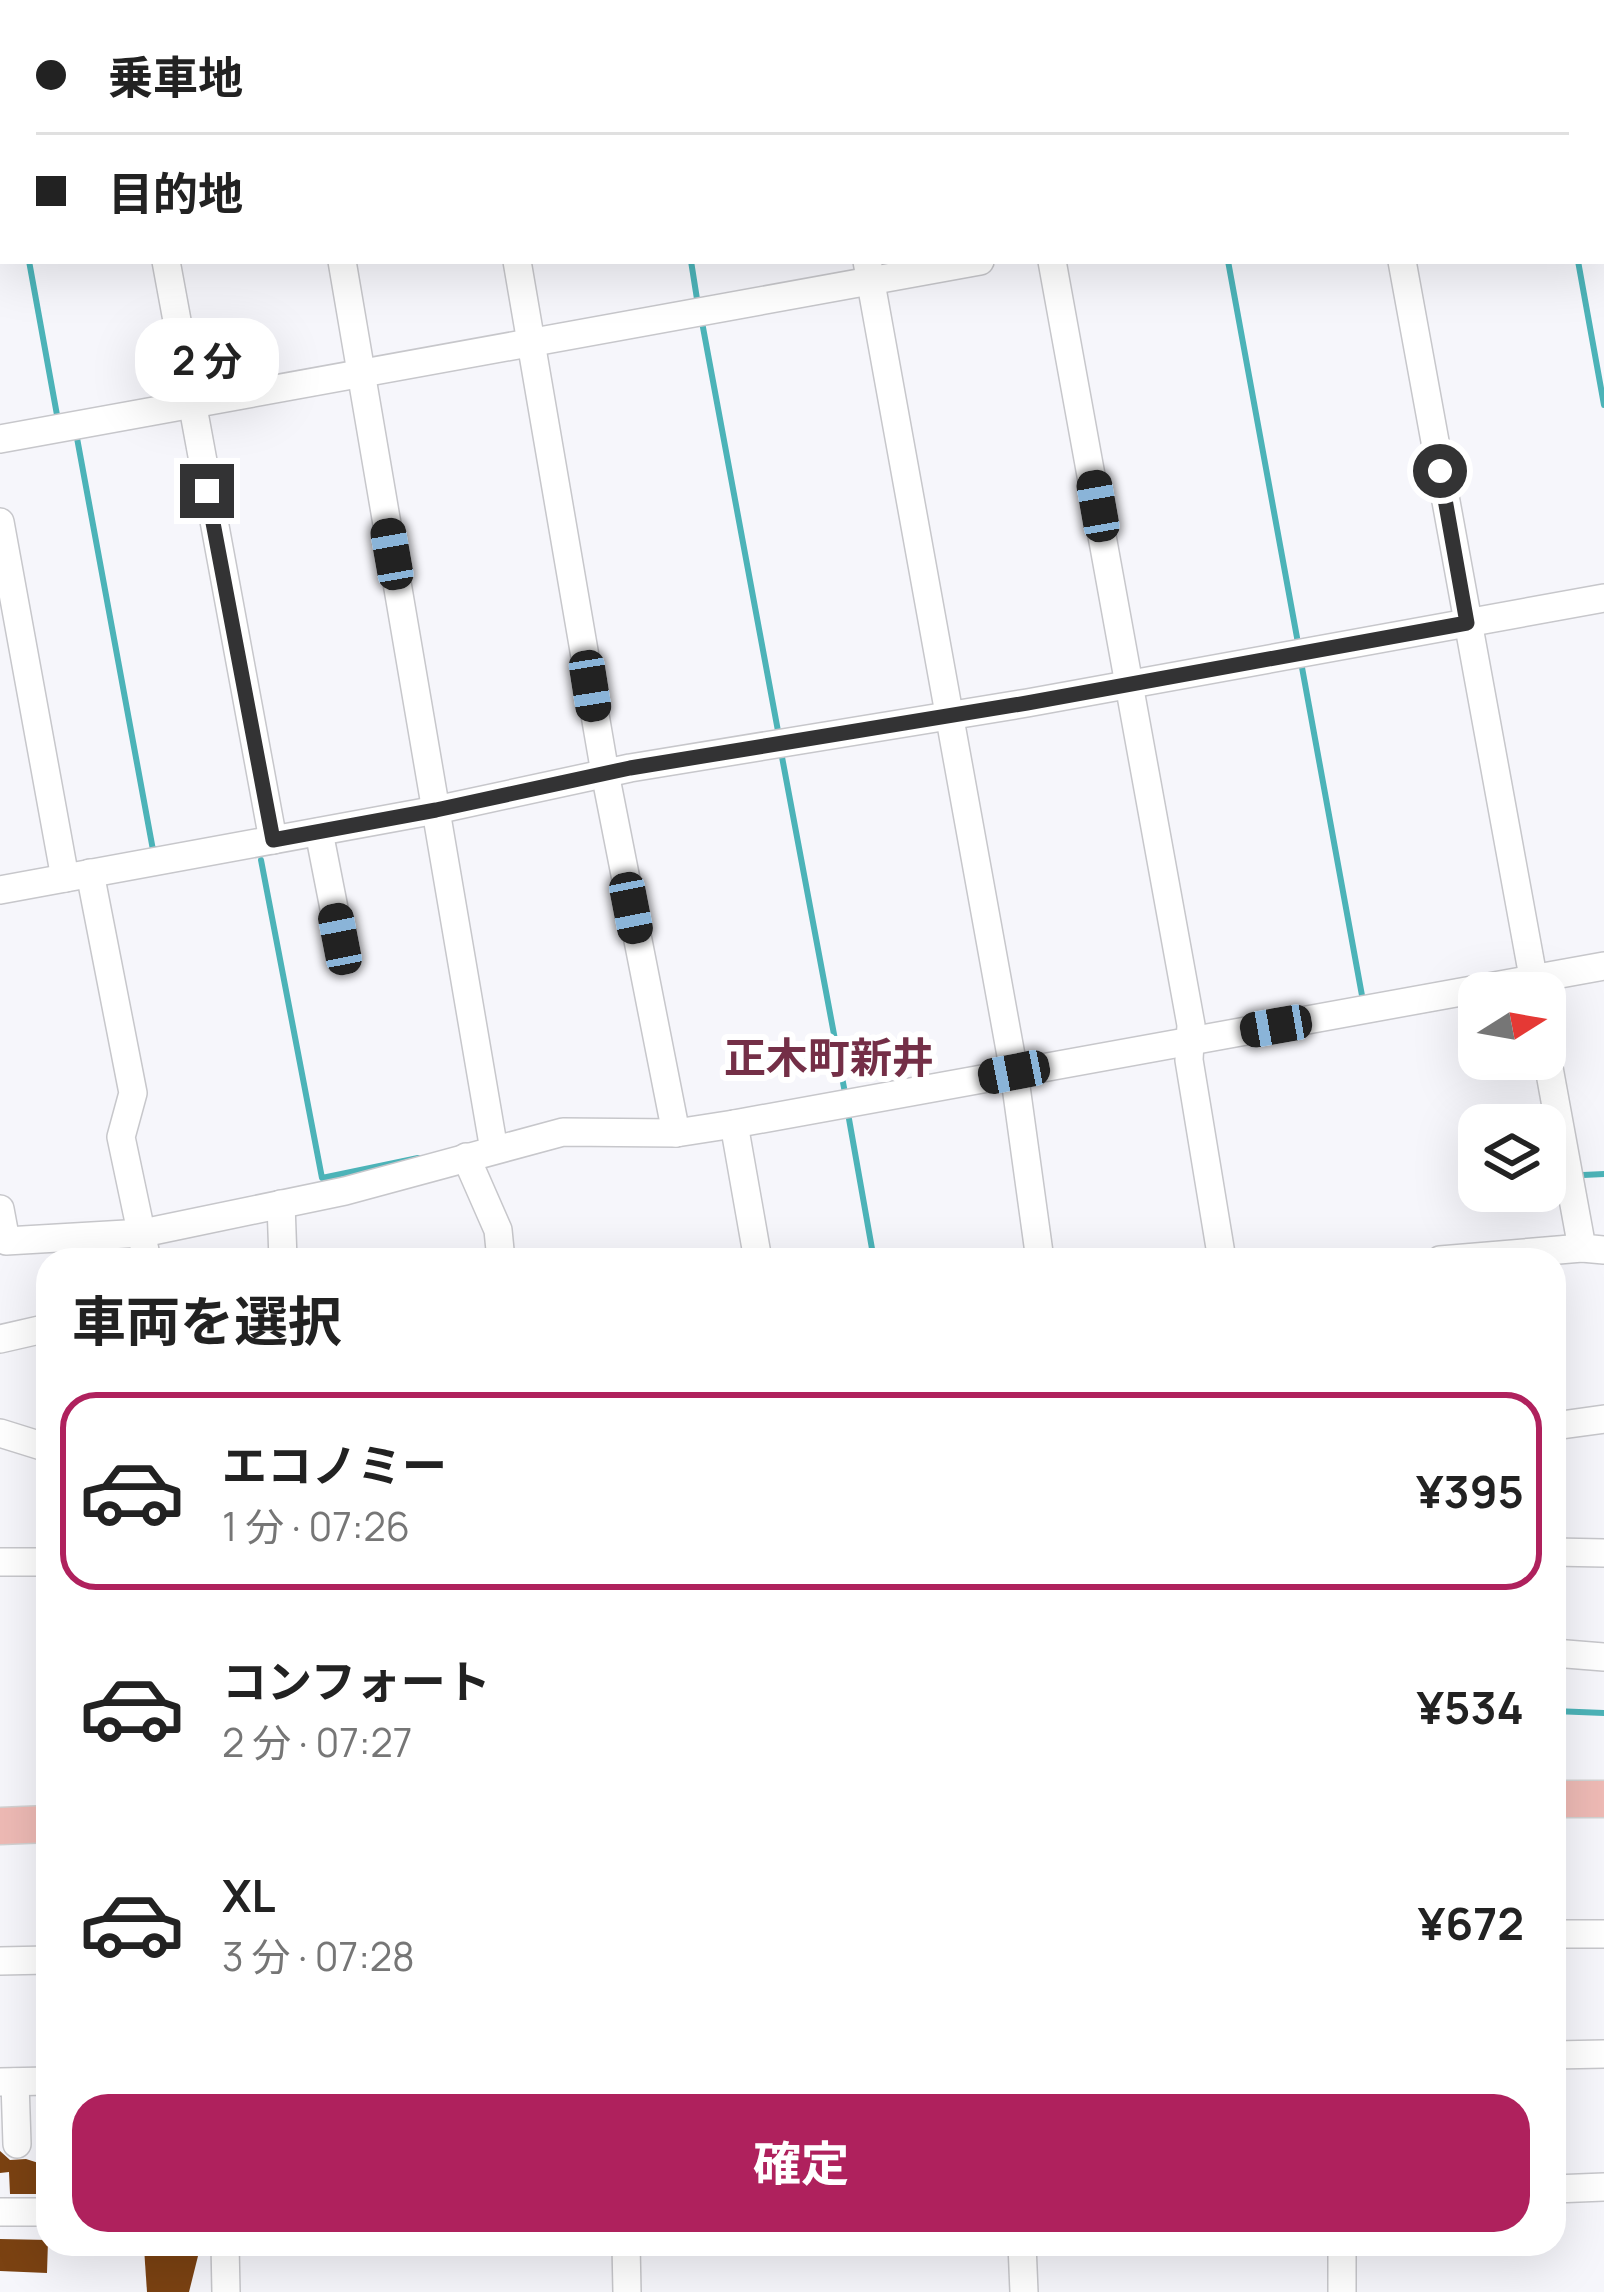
<!DOCTYPE html>
<html lang="ja">
<meta charset="utf-8">
<style>
body{margin:0;font-family:Manrope,"Noto Sans JP",sans-serif;background:#f6f6f6;color:#222;height:100vh;display:flex;flex-direction:column;font-size:45px;white-space:nowrap}
*{box-sizing:border-box;margin:0}
p{font-size:39px;color:#767676}
.icon{flex:none;width:66px;height:66px;fill:none;stroke:currentColor;stroke-width:2;stroke-linecap:round;stroke-linejoin:round}
.map{position:relative;flex:1;overflow:hidden}
.panel{position:absolute;left:36px;top:1248px;width:1530px;height:1008px;display:flex;flex-direction:column;background:#fff;border-radius:36px;box-shadow:0 12px 48px #0002}
.panel>*{flex:none}
.banner{position:absolute;left:0px;top:0px;width:1605px;height:264px;box-shadow:0 12px 48px #0002;display:grid;align-content:center;height:264px;padding:0 36px;background:#fff}
.needle{width:78px;rotate:79deg}
.fabs{position:absolute;left:1458px;top:972px;display:grid;gap:24px}
.fabs a{display:grid;place-items:center;width:108px;height:108px;border-radius:24px;background:#fff;box-shadow:0 12px 48px #0002;font-size:60px}
.end{position:absolute;width:54px;height:54px;margin:-27px;border:15px solid #333334;background:#fff;box-shadow:0 0 0 6px #fff}
.from{border-radius:50%}
.bubble{position:absolute;height:84px;border-radius:36px;background:#fff;box-shadow:0 12px 48px #0002;font-size:39px;font-weight:700;line-height:84px;text-align:center}
.car{position:absolute;width:36px;height:72px;margin:-36px -18px;border-radius:15px;box-shadow:0 0 9px 3px #0007;background:linear-gradient(#222 24%,#8ab4d8 0 40%,#222 0 76%,#8ab4d8 0 86%,#222 0)}
.banner b{display:flex;align-items:center;gap:42px;height:114px;font-size:45px}
.banner b+b{border-top:3px solid #e0e0e0}
.banner i{width:30px;height:30px;background:#222}
ul{padding:0;list-style:none}
li{display:flex;align-items:center;gap:36px;height:198px;margin:0 24px 18px;padding:0 12px;border:6px solid transparent;border-radius:36px}
li div{flex:1}
li b{display:block;font-size:45px}
li em{font-style:normal;font-weight:700}
li.current{border-color:#af215d}
li>.icon{width:108px;height:108px;stroke-width:1.5}
h2{padding:0 36px;font-size:54px;line-height:144px}
.action{display:flex;gap:24px;margin-top:auto;padding:24px 36px}
.action a{flex:1;height:138px;border-radius:36px;background:#af215d;color:#fff;font-size:48px;font-weight:700;line-height:138px;text-align:center}
.map>svg:first-child{display:block}
.lines{fill:none;stroke-linecap:round;stroke-linejoin:round}
.stream{stroke:#4cb3b8;stroke-width:6}
.building{fill:#7b4212}
.minor-casing{stroke:#c7c7cb;stroke-width:30}
.major-casing{stroke:#d2d2d2;stroke-width:39}
.minor{stroke:#fff;stroke-width:27}
.major{stroke:#eebab5;stroke-width:36}
.route{stroke:#333334;stroke-width:15}
.labels{text-anchor:middle;dominant-baseline:central;stroke-width:12;stroke-linejoin:round;paint-order:stroke}
.quarter-label{font-size:42px;font-weight:bold;fill:#742f47;stroke:#fff}
</style>
<div class="map">
<svg width="1604" height="2292" viewBox="0 0 1604 2292">
<rect width="100%" height="100%" fill="#f6f6fb"/>
<g class="lines">
<!-- stream -->
<g class="stream">
<path d="M644,0L645,3"/>
<path d="M1181,0L1182,3"/>
<path d="M1530,0V3"/>
<path d="M171,2V3"/>
<path d="M207,3L220,0"/>
<path d="M0,28H3"/>
<path d="M0,98L3,116"/>
<path d="M29,261L57,415"/>
<path d="M691,261L697,299"/>
<path d="M1228,261L1298,643"/>
<path d="M1578,261L1604,405"/>
<path d="M702,322L778,731"/>
<path d="M77,438L153,850L157,849"/>
<path d="M1301,662L1363,1001"/>
<path d="M782,757L845,1093"/>
<path d="M261,860L322,1178L418,1158"/>
<path d="M849,1119L874,1260"/>
<path d="M1583,1175L1604,1174"/>
<path d="M1554,1711L1604,1713"/>
</g>
</g>
<!-- building -->
<g class="building">
<path d="M0,2151L10,2160L26,2159L48,2166V2194H10L9,2172L0,2173Z"/>
<path d="M0,2239L48,2240L47,2273L0,2271Z"/>
<path d="M201,2244L189,2292H147L144,2248Z"/>
</g>
<g class="lines">
<defs>
<g id="minor">
<path d="M355,0V3"/>
<path d="M466,0L467,3"/>
<path d="M819,0L820,3"/>
<path d="M1006,0L1007,3"/>
<path d="M1356,0L1357,3"/>
<path d="M124,3L138,0"/>
<path d="M292,3L306,0"/>
<path d="M0,10H3"/>
<path d="M0,43H3"/>
<path d="M1602,145H1604"/>
<path d="M166,261L273,840"/>
<path d="M342,261L494,1150"/>
<path d="M517,261L605,773L676,1133"/>
<path d="M867,261L1014,1072L1040,1260"/>
<path d="M1052,261L1191,1025L1189,1060L1222,1260"/>
<path d="M1402,261L1536,993"/>
<path d="M0,439L980,261"/>
<path d="M0,522L65,878"/>
<path d="M319,832L340,939"/>
<path d="M90,873L133,1093L121,1137L147,1260"/>
<path d="M0,890L436,810L630,768L1027,703L1604,598"/>
<path d="M1545,1046L1582,1248L1604,1250"/>
<path d="M734,1124L758,1260"/>
<path d="M466,1157L498,1230L501,1260"/>
<path d="M281,1204L283,1260"/>
<path d="M0,1209L6,1241L143,1233L345,1191L563,1132L676,1133L734,1124L1604,966"/>
<path d="M1440,1260L1582,1248"/>
<path d="M0,1339L48,1328"/>
<path d="M1554,1426L1604,1419"/>
<path d="M0,1433L48,1448"/>
<path d="M1554,1552L1604,1553"/>
<path d="M0,1562H48"/>
<path d="M1554,1653L1604,1657"/>
<path d="M1554,1934H1604"/>
<path d="M0,1961L48,1960"/>
<path d="M1554,2055L1604,2054"/>
<path d="M0,2082L48,2081"/>
<path d="M15,2082L17,2144"/>
<path d="M1554,2189L1604,2187"/>
<path d="M0,2212H48"/>
<path d="M225,2244L226,2292"/>
<path d="M626,2244L627,2292"/>
<path d="M1022,2244L1024,2292"/>
<path d="M1342,2292V2244"/>
</g>
<g id="major">
<path d="M1554,1799H1604"/>
<path d="M0,1826L48,1824"/>
</g>
</defs>
<!-- minor casing -->
<use href="#minor" class="minor-casing"/>
<!-- major casing -->
<use href="#major" class="major-casing"/>
<!-- minor -->
<use href="#minor" class="minor"/>
<!-- major -->
<use href="#major" class="major"/>
</g>
<g class="lines">
<!-- route -->
<path class="route" d="M207,491L273,840L436,810L630,768L1027,703L1467,623L1440,471"/>
</g>
<g class="labels">
<!-- quarter labels -->
<g class="quarter-label">
<text x="829" y="1057">正木町新井</text>
</g>
</g>
</svg>
<div class="fabs">
<a><svg class="needle" viewBox="-14 -14 28 28"><path d="M0-13l5 13h-10z" fill="#e53935"/><path d="M0 13l5-13h-10z" fill="#767676"/></svg></a>
<a><svg class="icon" aria-label="layers" viewBox="0 0 24 24"><path d="M12 4l9 5-9 5-9-5zM3 14l9 5 9-5"/></svg></a>
</div>
<i class="end from" style="left:1440px;top:471px"></i>
<i class="end" style="left:207px;top:491px"></i>
<div class="bubble" style="left:135px;top:318px;width:144px">2 分</div>
<i class="car" style="left:1098px;top:506px;rotate:350deg"></i>
<i class="car" style="left:392px;top:554px;rotate:350deg"></i>
<i class="car" style="left:590px;top:686px;rotate:171deg"></i>
<i class="car" style="left:631px;top:908px;rotate:169deg"></i>
<i class="car" style="left:340px;top:939px;rotate:349deg"></i>
<i class="car" style="left:1276px;top:1026px;rotate:260deg"></i>
<i class="car" style="left:1014px;top:1072px;rotate:259deg"></i>
<div class="banner">
<b><i class="from"></i>乗車地</b>
<b><i></i>目的地</b>
</div>
<section class="panel">
<h2>車両を選択</h2>
<ul>
<li class="current"><svg class="icon" aria-label="car" viewBox="0 0 24 24"><path d="M5 17H2v-5l4-1 3-4h7l3 4 3 1v5h-3M9 17h6M6 11h13"/><circle cx="7" cy="17" r="2"/><circle cx="17" cy="17" r="2"/></svg><div><b>エコノミー</b><p>1 分 · 07:26</p></div><em>¥395</em></li>
<li><svg class="icon" aria-label="car" viewBox="0 0 24 24"><path d="M5 17H2v-5l4-1 3-4h7l3 4 3 1v5h-3M9 17h6M6 11h13"/><circle cx="7" cy="17" r="2"/><circle cx="17" cy="17" r="2"/></svg><div><b>コンフォート</b><p>2 分 · 07:27</p></div><em>¥534</em></li>
<li><svg class="icon" aria-label="car" viewBox="0 0 24 24"><path d="M5 17H2v-5l4-1 3-4h7l3 4 3 1v5h-3M9 17h6M6 11h13"/><circle cx="7" cy="17" r="2"/><circle cx="17" cy="17" r="2"/></svg><div><b>XL</b><p>3 分 · 07:28</p></div><em>¥672</em></li>
</ul>
<div class="action"><a>確定</a></div>
</section>
</div>
